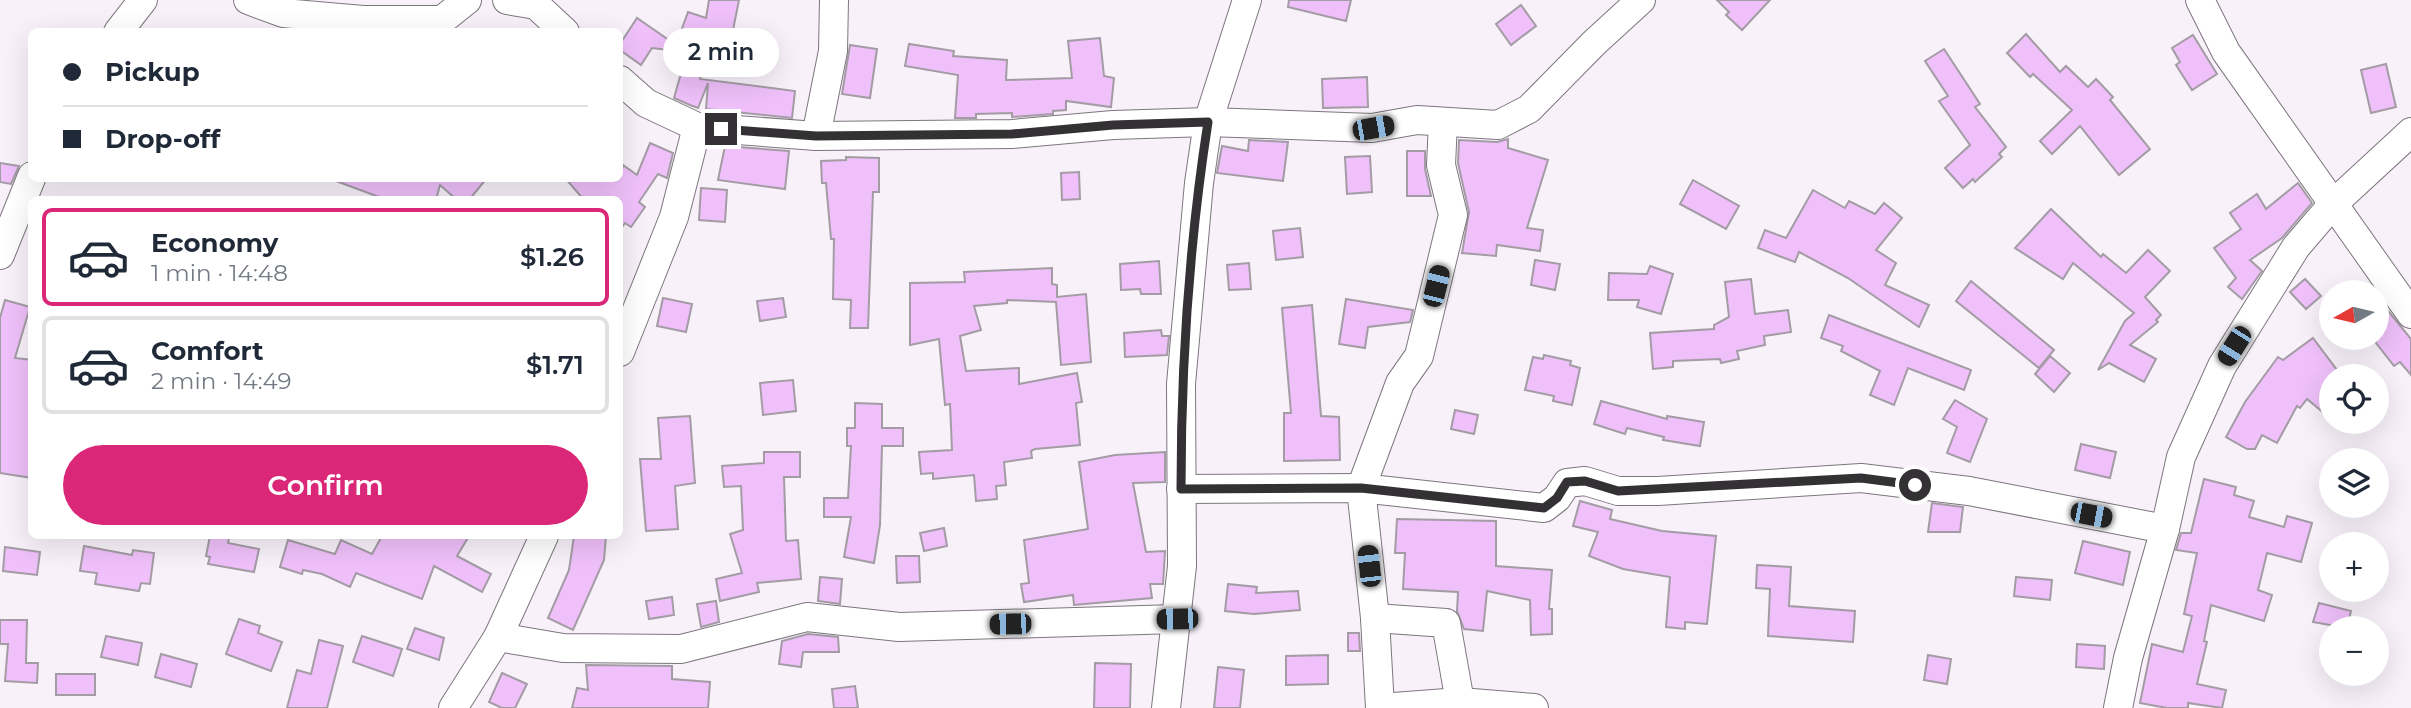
<!DOCTYPE html>
<meta charset="utf-8">
<style>
body{margin:0;font-family:Montserrat,sans-serif;background:#f6f6f7;color:#1f2937;height:100vh;display:flex;flex-direction:column;font-size:26px;white-space:nowrap}
*{box-sizing:border-box;margin:0}
p{font-size:23px;color:#747a83}
.icon{flex:none;width:38px;height:38px;fill:none;stroke:currentColor;stroke-width:2;stroke-linecap:round;stroke-linejoin:round}
.map{position:relative;flex:1;overflow:hidden}
.sheet{position:absolute;left:28px;top:196px;width:595px;height:343px;display:flex;flex-direction:column;background:#fff;border-radius:10px;box-shadow:0 7px 28px #0002}
.sheet>*{flex:none}
.top-card{position:absolute;left:28px;top:28px;width:595px;height:154px;border-radius:10px;box-shadow:0 7px 28px #0002;display:grid;align-content:center;height:154px;padding:0 35px;background:#fff}
.needle{width:46px;rotate:262deg}
.tools{position:absolute;left:2319px;top:280px;display:grid;gap:14px}
.tools a{display:grid;place-items:center;width:70px;height:70px;border-radius:50%;background:#fff;box-shadow:0 7px 28px #0002;font-size:35px}
.end{position:absolute;width:32px;height:32px;margin:-16px;border:9px solid #343135;background:#fff;box-shadow:0 0 0 4px #fff}
.from{border-radius:50%}
.bubble{position:absolute;height:49px;border-radius:24px;background:#fff;box-shadow:0 7px 28px #0002;font-size:23px;font-weight:600;line-height:49px;text-align:center}
.car{position:absolute;width:21px;height:42px;margin:-21px -10px;border-radius:9px;box-shadow:0 0 5px 2px #0007;background:linear-gradient(#222 24%,#8ab4d8 0 40%,#222 0 76%,#8ab4d8 0 86%,#222 0)}
.top-card b{display:flex;align-items:center;gap:24px;height:66px;font-size:26px}
.top-card b+b{border-top:2px solid #e0e1e3}
.top-card i{width:18px;height:18px;background:#1f2937}
ul{padding:12px 0 0;list-style:none}
li{display:flex;align-items:center;gap:21px;height:98px;margin:0 14px 10px;padding:0 21px;border:4px solid #e0e1e3;border-radius:10px}
li div{flex:1}
li b{display:block;font-size:26px}
li em{font-style:normal;font-weight:600}
li.on{border-color:#db2777}
li>.icon{width:63px;height:63px;stroke-width:1.5}
.primary-button{display:flex;gap:14px;margin-top:auto;padding:14px 35px}
.primary-button a{flex:1;height:80px;border-radius:42px;background:#db2777;color:#fff;font-size:28px;font-weight:600;line-height:80px;text-align:center}
.map>svg:first-child{display:block}
.building{fill:#efc0fa;stroke:#a39ca5;stroke-width:2}
.lines{fill:none;stroke-linecap:round;stroke-linejoin:round}
.street-casing{stroke:#7d767e;stroke-width:30}
.street{stroke:#fff;stroke-width:28}
.route{stroke:#343135;stroke-width:9}
</style>
<div class="map">
<svg width="2411" height="708" viewBox="0 0 2411 708">
<rect width="100%" height="100%" fill="#f8f1fa"/>
<!-- building -->
<g class="building">
<path d="M709,0H739L730,45L704,40L700,79L795,91L792,118L706,109L708,83L698,108L690,105L674,98L687,52L652,48L641,65L620,50V44L637,18L676,45L688,12L706,18Z"/>
<path d="M1289,0H1351L1346,21L1288,7Z"/>
<path d="M1717,0H1770L1742,30L1726,15L1729,12Z"/>
<path d="M1521,5L1536,26L1511,45L1496,24Z"/>
<path d="M2026,34L2060,72L2066,66L2088,87L2096,79L2113,97L2110,100L2150,149L2119,175L2080,126L2052,154L2040,141L2072,110L2033,74L2030,77L2007,53Z"/>
<path d="M2193,35L2217,74L2192,90L2176,65L2180,62L2172,48Z"/>
<path d="M1100,38L1104,76L1114,78L1111,107L1066,101V110L1053,111V114L1012,117V113L976,114V118H955L958,75L905,66L909,44L954,51L953,56L1007,60L1006,80L1072,78L1068,41Z"/>
<path d="M850,45L877,49L870,98L842,94Z"/>
<path d="M1944,49L1980,104L1975,107L2006,147L1999,154L2002,157L1975,182L1973,179L1963,188L1945,168L1970,145L1939,101L1948,96L1925,61Z"/>
<path d="M2386,64L2396,107L2371,113L2361,70Z"/>
<path d="M1367,77L1368,107L1323,108L1322,79Z"/>
<path d="M1508,139V148L1548,160L1527,228L1543,230L1540,251L1497,245L1496,256L1462,253L1469,212L1458,163L1459,140L1497,142Z"/>
<path d="M1249,140L1288,142L1283,181L1217,173L1222,146L1248,151Z"/>
<path d="M650,143L673,153L667,178L658,174L639,202L645,207L631,227L625,223L620,230V200H584L565,178H620L623,165L637,175Z"/>
<path d="M725,146L789,151L785,189L718,180Z"/>
<path d="M1407,151H1425V169L1431,196H1407Z"/>
<path d="M1370,156L1372,192L1347,194L1345,157Z"/>
<path d="M846,157L879,158V192H873L868,328H850L851,300L833,299L834,239H831L826,183H822L821,161L846,160Z"/>
<path d="M0,163L19,166L11,184L0,182Z"/>
<path d="M1079,172L1080,199L1062,200L1061,173Z"/>
<path d="M336,178H487L469,200H457L440,185L436,200H387L336,181Z"/>
<path d="M1693,180L1739,206L1726,229L1680,204Z"/>
<path d="M2298,183L2312,203L2282,238L2250,260L2262,271L2242,299L2228,287L2236,278L2214,248L2241,229L2230,213L2257,194L2266,209Z"/>
<path d="M701,188L727,190L725,222L699,220Z"/>
<path d="M1813,190L1845,208L1849,201L1875,214L1884,203L1902,218L1876,250L1896,263L1885,285L1929,305L1919,327L1848,278L1799,252L1795,262L1758,248L1765,230L1786,238Z"/>
<path d="M2051,209L2101,257L2103,254L2126,273L2148,250L2170,271L2145,297L2161,315L2156,320L2158,322L2130,345L2156,359L2144,382L2109,363L2098,370L2125,321L2134,313L2073,263L2063,279L2015,248Z"/>
<path d="M1300,228L1303,257L1276,260L1273,231Z"/>
<path d="M1535,260L1560,264L1555,290L1531,285Z"/>
<path d="M1159,261L1161,294H1141L1140,289L1121,290L1120,264Z"/>
<path d="M1249,263L1251,289L1229,290L1227,265Z"/>
<path d="M1650,266L1673,274L1661,314L1637,307L1639,300H1608L1609,273L1647,274Z"/>
<path d="M1052,268V284L1057,285V297L1086,294L1091,362L1061,365L1056,302L1007,300V303L974,306L981,330L960,336L966,371L1019,368V384L1077,373L1082,402L1076,403L1080,445L1035,449L1031,451L1032,458L1004,462L1006,485L996,486L997,499L976,501L974,475L933,479V473L921,474L919,452L952,450L950,404L945,405L939,339L910,345V283L965,282L964,272Z"/>
<path d="M1751,279L1755,314L1788,310L1791,332L1764,336L1765,345L1737,351L1739,359L1721,363L1720,359L1673,361V367L1653,369L1650,333L1714,329V325L1729,317L1725,282Z"/>
<path d="M2305,279L2321,296L2306,309L2290,292Z"/>
<path d="M1971,281L2054,350L2039,368L1956,301Z"/>
<path d="M2376,296L2411,339V375L2400,362L2394,366L2376,343Z"/>
<path d="M663,298L692,304L686,332L657,326Z"/>
<path d="M783,298L786,317L760,321L757,301Z"/>
<path d="M1346,299L1413,310L1410,322L1368,327L1365,348L1339,344Z"/>
<path d="M5,300L30,307L15,358L32,360V478L0,473V318Z"/>
<path d="M1312,305L1321,416L1339,417L1340,460L1284,461V413H1291L1282,308Z"/>
<path d="M1829,315L1971,370L1964,390L1908,368L1894,405L1870,395L1880,371L1841,351L1843,346L1821,338Z"/>
<path d="M1161,330L1162,336H1169L1167,355L1125,357L1124,333Z"/>
<path d="M2313,338L2337,370L2331,376V419L2307,399L2300,408L2297,406L2277,443L2262,435L2255,449H2247L2226,437L2245,402L2278,357L2283,360Z"/>
<path d="M1544,355L1571,361L1570,365L1580,368L1572,405L1553,401L1554,396L1525,390L1533,357L1543,359Z"/>
<path d="M2050,356L2070,373L2054,392L2035,374Z"/>
<path d="M793,380L796,411L763,415L760,383Z"/>
<path d="M1955,400L1987,419L1970,462L1947,453L1957,427L1943,419Z"/>
<path d="M1601,401L1667,419V416L1704,422L1700,446L1663,440L1664,437L1627,428L1625,434L1594,424Z"/>
<path d="M855,403L882,404V428H903V446H882L880,525L874,563L844,557L851,517H824V498H848L851,446H847V428H855Z"/>
<path d="M1455,410L1478,415L1474,434L1451,429Z"/>
<path d="M690,416L695,483L675,486L678,529L646,531L640,459H661L658,418Z"/>
<path d="M2081,444L2116,452L2110,478L2075,470Z"/>
<path d="M764,452H800V477H784L786,541L798,540L801,579L757,583L759,592L720,601L716,579L742,573L730,534L743,530L741,486L724,487L722,466L764,463Z"/>
<path d="M1165,452V482L1133,483L1146,552L1165,551L1163,584H1150L1152,598L1074,605L1073,595L1024,602L1021,584L1029,583L1024,540L1088,529L1079,462L1115,455Z"/>
<path d="M2204,479L2236,487L2234,495L2254,501L2249,517L2284,527L2287,516L2312,523L2301,562L2267,553L2258,590L2272,595L2264,621L2211,605L2204,641L2207,642L2197,684L2226,690L2222,708L2188,703V708H2167L2140,703L2152,644L2183,652L2192,616L2184,614L2197,553L2176,550L2181,533H2191Z"/>
<path d="M1580,501L1612,510L1610,519L1662,531L1716,536L1707,624L1685,622V629L1666,627L1670,577L1623,569L1589,556L1598,532L1573,526Z"/>
<path d="M1932,503L1963,507L1960,532H1928Z"/>
<path d="M1397,519L1496,521V566L1552,570L1549,609H1552V634L1531,635L1530,600L1487,591L1483,631L1464,629L1457,611L1458,592L1403,589L1405,553H1395Z"/>
<path d="M944,528L947,546L924,551L920,533Z"/>
<path d="M210,536L229,538L228,543L259,549L254,572L208,564L210,557L206,556Z"/>
<path d="M382,536H469L457,556L491,574L482,592L434,566L422,599L356,573L350,587L322,574L303,570L302,574L280,567L288,540L335,554L341,540L372,554Z"/>
<path d="M574,536H606L604,560L573,630L548,618L569,570Z"/>
<path d="M2083,541L2130,552L2123,585L2075,573Z"/>
<path d="M84,546L132,555L133,550L154,553L150,584L141,583L139,591L95,584L97,573L80,571Z"/>
<path d="M5,547L40,552L37,575L3,571Z"/>
<path d="M896,556H919L920,582L897,583Z"/>
<path d="M1757,565L1791,567L1789,606L1855,611L1853,642L1768,636L1770,589L1756,588Z"/>
<path d="M820,577L842,579L840,604L818,601Z"/>
<path d="M2016,577L2052,580L2050,600L2014,596Z"/>
<path d="M1228,584L1257,587L1256,593L1298,591L1300,610L1254,614L1225,611Z"/>
<path d="M672,597L674,615L649,619L646,601Z"/>
<path d="M716,601L719,622L701,627L697,604Z"/>
<path d="M2319,603L2351,611L2347,628L2313,622Z"/>
<path d="M239,619L260,626L258,633L282,642L271,671L226,654Z"/>
<path d="M0,620H27L26,663H38L37,683L5,681L8,644H0Z"/>
<path d="M415,628L444,638L439,660L407,649Z"/>
<path d="M1348,633H1359L1360,651H1348Z"/>
<path d="M808,634L838,637L839,652H803L801,667L779,664L782,641Z"/>
<path d="M106,636L142,643L138,665L101,657Z"/>
<path d="M362,636L402,649L393,676L353,662Z"/>
<path d="M319,640L343,646L327,708H287L297,670L311,674Z"/>
<path d="M2077,644L2105,646L2104,669L2076,667Z"/>
<path d="M161,654L197,664L191,687L155,677Z"/>
<path d="M1328,655V684L1286,685V656Z"/>
<path d="M1928,655L1951,659L1947,684L1924,680Z"/>
<path d="M1095,663L1131,664L1130,708H1094Z"/>
<path d="M586,665L672,666V679L710,682L708,708H572L577,688L588,690Z"/>
<path d="M1218,667L1244,670L1240,708H1214Z"/>
<path d="M502,673L527,684L515,708H502L489,702Z"/>
<rect x="56" y="674" width="39" height="21"/>
<path d="M855,686L858,708H834L832,689Z"/>
</g>
<g class="lines">
<defs>
<g id="street">
<path d="M248,0L283,13L363,20H442L467,0"/>
<path d="M507,0L536,5L565,32"/>
<path d="M2200,0L2226,52L2411,314"/>
<path d="M118,32L143,0"/>
<path d="M620,80L646,103L697,127L816,136L1012,134L1113,125L1208,122L1372,128L1417,120L1498,125L1529,109L1594,43L1641,0"/>
<path d="M816,136L833,51L834,0"/>
<path d="M0,255L32,176"/>
<path d="M620,352L674,217L697,127"/>
<path d="M1181,489L1361,488L1544,508L1557,498L1567,483L1585,481L1618,491H1658L1861,478L1969,491L2165,529"/>
<path d="M1375,618L1446,623L1460,702"/>
<path d="M498,637L563,648L681,649L807,617L899,627L1177,619"/>
<path d="M453,708L498,637L544,536"/>
<path d="M1166,708L1182,566L1181,384L1199,183L1208,122L1247,0"/>
<path d="M1380,708L1375,618L1361,488L1400,383L1419,356L1453,215L1441,165L1443,122"/>
<path d="M1380,708L1460,702L1534,708"/>
<path d="M2118,708L2128,658L2165,529L2181,457L2222,366L2296,247L2332,205L2411,132"/>
</g>
</defs>
<!-- street casing -->
<use href="#street" class="street-casing"/>
<!-- street -->
<use href="#street" class="street"/>
</g>
<g class="lines">
<!-- route -->
<path class="route" d="M721,129L816,136L1012,134L1113,125L1208,122C1189,244 1181,366 1181,489L1361,488L1544,508L1557,498L1567,482L1585,481L1618,491L1861,478L1915,485"/>
</g>
</svg>
<div class="tools">
<a><svg class="needle" viewBox="-14 -14 28 28"><path d="M0-13l5 13h-10z" fill="#e53935"/><path d="M0 13l5-13h-10z" fill="#747a83"/></svg></a>
<a><svg class="icon" aria-label="locate" viewBox="0 0 24 24"><circle cx="12" cy="12" r="6"/><path d="M12 2v4M12 18v4M2 12h4M18 12h4"/></svg></a>
<a><svg class="icon" aria-label="layers" viewBox="0 0 24 24"><path d="M12 4l9 5-9 5-9-5zM3 14l9 5 9-5"/></svg></a>
<a>+</a>
<a>−</a>
</div>
<i class="end from" style="left:1915px;top:485px"></i>
<i class="end" style="left:721px;top:129px"></i>
<div class="bubble" style="left:663px;top:28px;width:116px">2 min</div>
<i class="car" style="left:1373px;top:128px;rotate:80deg"></i>
<i class="car" style="left:1436px;top:286px;rotate:14deg"></i>
<i class="car" style="left:2234px;top:346px;rotate:212deg"></i>
<i class="car" style="left:2091px;top:515px;rotate:101deg"></i>
<i class="car" style="left:1369px;top:566px;rotate:354deg"></i>
<i class="car" style="left:1177px;top:619px;rotate:269deg"></i>
<i class="car" style="left:1010px;top:624px;rotate:269deg"></i>
<div class="top-card">
<b><i class="from"></i>Pickup</b>
<b><i></i>Drop-off</b>
</div>
<section class="sheet">
<ul>
<li class="on"><svg class="icon" aria-label="car" viewBox="0 0 24 24"><path d="M5 17H2v-5l4-1 3-4h7l3 4 3 1v5h-3M9 17h6M6 11h13"/><circle cx="7" cy="17" r="2"/><circle cx="17" cy="17" r="2"/></svg><div><b>Economy</b><p>1 min · 14:48</p></div><em>$1.26</em></li>
<li><svg class="icon" aria-label="car" viewBox="0 0 24 24"><path d="M5 17H2v-5l4-1 3-4h7l3 4 3 1v5h-3M9 17h6M6 11h13"/><circle cx="7" cy="17" r="2"/><circle cx="17" cy="17" r="2"/></svg><div><b>Comfort</b><p>2 min · 14:49</p></div><em>$1.71</em></li>
</ul>
<div class="primary-button"><a>Confirm</a></div>
</section>
</div>
